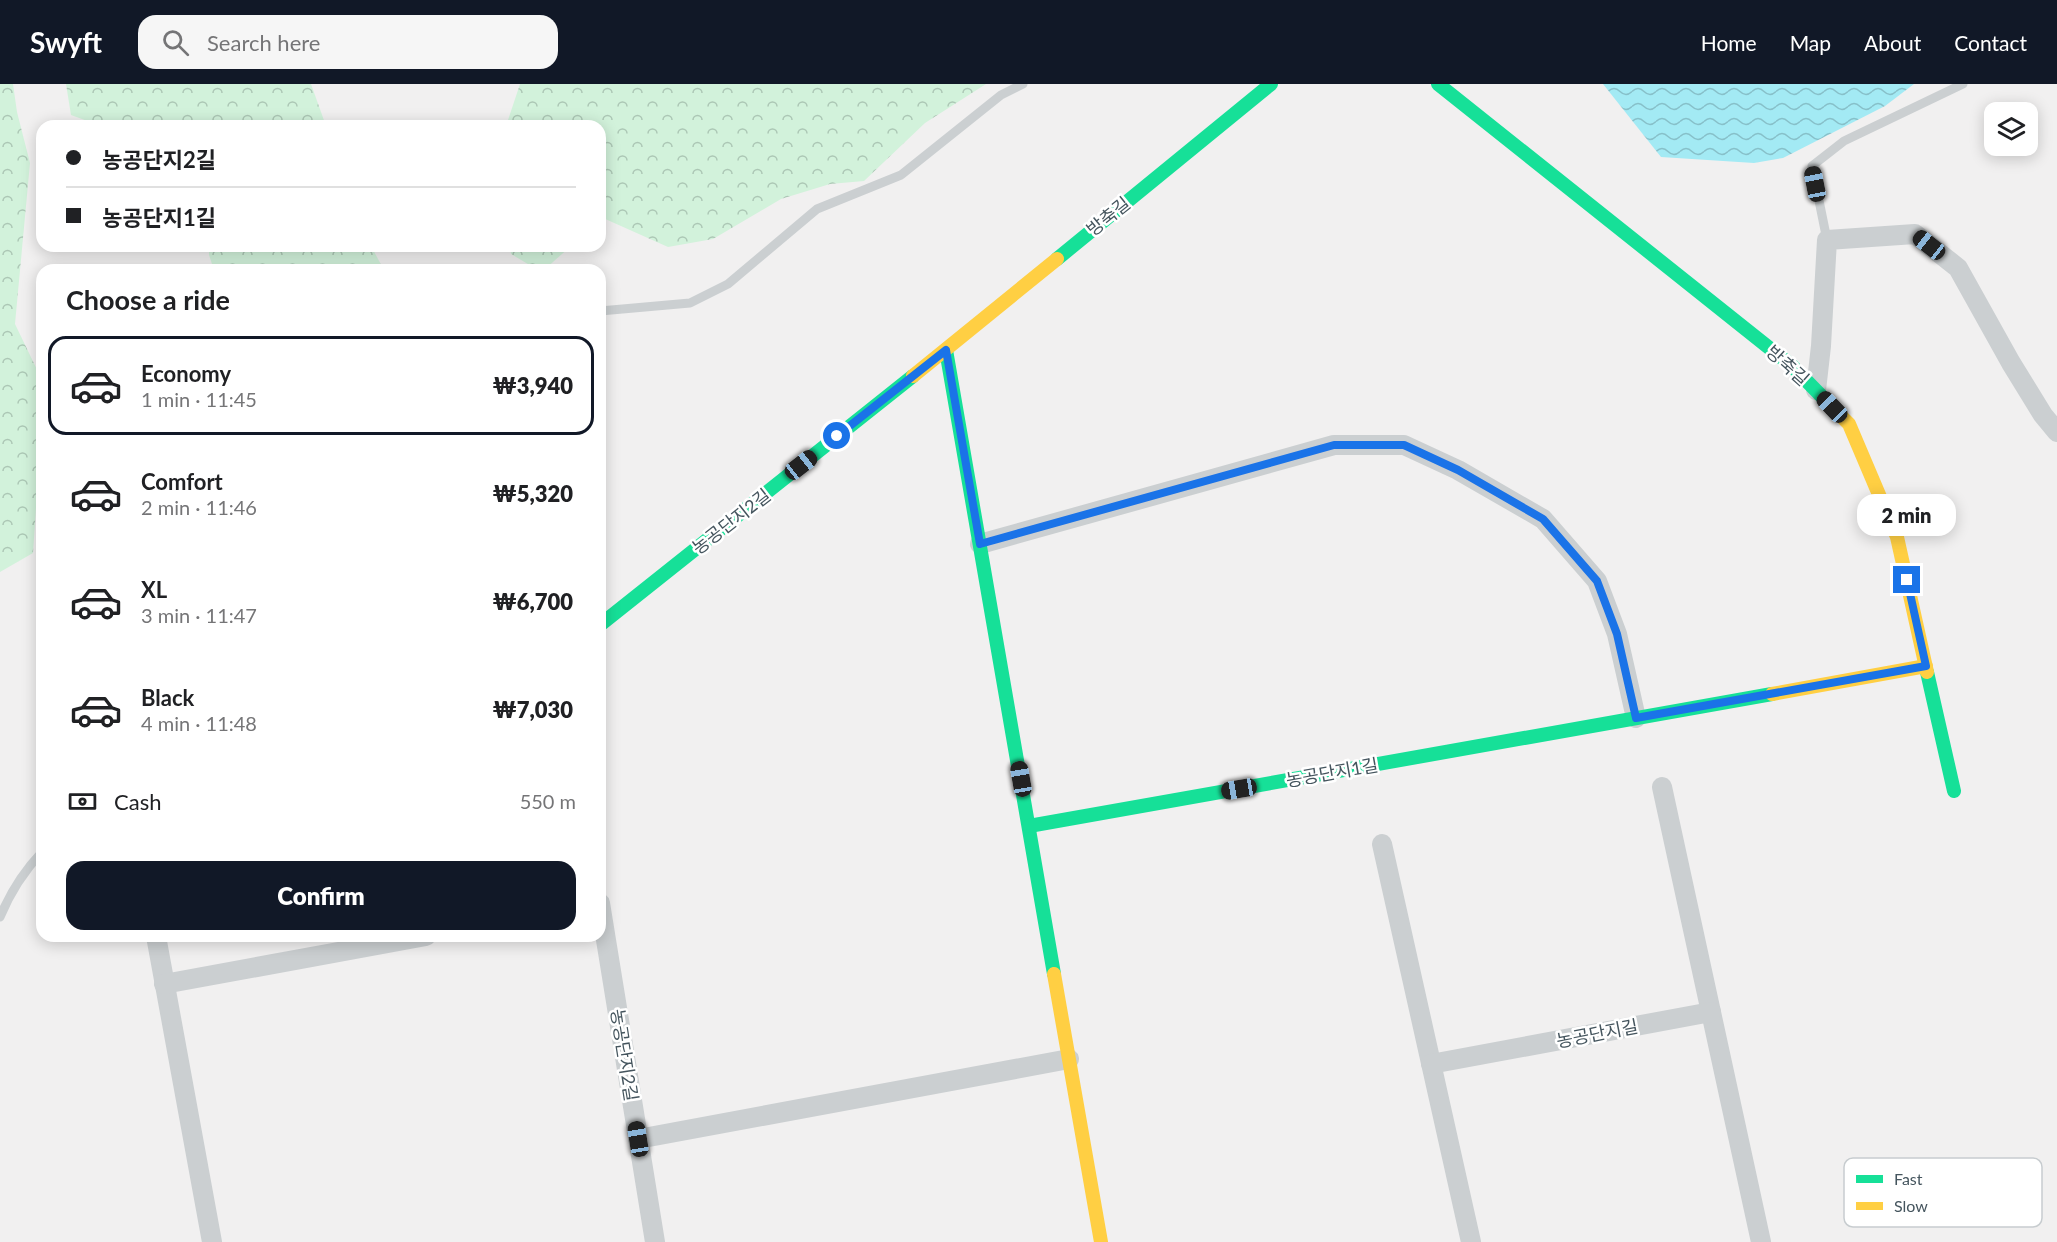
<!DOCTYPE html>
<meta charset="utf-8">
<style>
body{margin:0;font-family:Lato,"Noto Sans KR",sans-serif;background:#f6f6f6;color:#202124;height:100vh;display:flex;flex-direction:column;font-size:22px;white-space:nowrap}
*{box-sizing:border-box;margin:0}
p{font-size:20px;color:#757577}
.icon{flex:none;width:33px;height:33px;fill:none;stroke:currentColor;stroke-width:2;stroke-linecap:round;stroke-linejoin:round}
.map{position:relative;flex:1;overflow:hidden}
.details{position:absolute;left:36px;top:180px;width:570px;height:678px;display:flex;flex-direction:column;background:#fff;border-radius:18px;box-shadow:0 3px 15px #0003}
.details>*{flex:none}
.top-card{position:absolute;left:36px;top:36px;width:570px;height:132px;border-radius:18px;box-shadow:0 3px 15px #0003;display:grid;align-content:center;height:132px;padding:0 30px;background:#fff}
.controls{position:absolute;left:1984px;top:18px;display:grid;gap:12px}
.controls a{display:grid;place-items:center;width:54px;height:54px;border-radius:12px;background:#fff;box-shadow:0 3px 15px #0003;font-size:30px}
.end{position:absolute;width:27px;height:27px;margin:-14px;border:8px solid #1a73e8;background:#fff;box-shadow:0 0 0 3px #fff}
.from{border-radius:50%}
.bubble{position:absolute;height:42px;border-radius:18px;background:#fff;box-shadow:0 3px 15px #0003;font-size:20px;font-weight:800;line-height:42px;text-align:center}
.car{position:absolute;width:18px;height:36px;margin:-18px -9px;border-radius:8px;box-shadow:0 0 4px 2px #0007;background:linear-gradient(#222 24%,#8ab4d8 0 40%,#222 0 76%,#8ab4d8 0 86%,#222 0)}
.top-card b{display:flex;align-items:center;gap:21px;height:57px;font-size:22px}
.top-card b+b{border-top:2px solid #e0e0e0}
.top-card i{width:15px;height:15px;background:#202124}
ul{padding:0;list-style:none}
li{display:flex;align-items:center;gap:18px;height:99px;margin:0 12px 9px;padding:0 18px;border:3px solid transparent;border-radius:18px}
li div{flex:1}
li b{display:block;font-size:22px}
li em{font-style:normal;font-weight:800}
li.active{border-color:#111827}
li>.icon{width:54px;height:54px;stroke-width:1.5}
h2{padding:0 30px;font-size:27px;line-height:72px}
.pay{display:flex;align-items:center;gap:15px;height:66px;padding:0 30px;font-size:22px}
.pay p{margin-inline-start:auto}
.action{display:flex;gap:12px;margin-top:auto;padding:12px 30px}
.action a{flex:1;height:69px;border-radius:18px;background:#111827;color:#fff;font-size:24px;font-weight:800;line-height:69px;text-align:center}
header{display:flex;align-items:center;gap:36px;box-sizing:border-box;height:84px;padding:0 30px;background:#111827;color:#fff}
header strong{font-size:28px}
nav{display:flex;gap:33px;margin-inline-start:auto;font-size:21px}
.search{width:420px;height:54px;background:#f6f6f6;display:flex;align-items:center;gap:15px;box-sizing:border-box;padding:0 21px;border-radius:18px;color:#757577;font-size:22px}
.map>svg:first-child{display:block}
.forest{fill:url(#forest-crowns)}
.water{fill:url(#water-waves)}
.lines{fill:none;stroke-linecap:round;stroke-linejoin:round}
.lane{stroke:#cbcfd1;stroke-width:9}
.street{stroke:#cbcfd1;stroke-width:20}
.fast{stroke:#16e098;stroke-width:14}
.slow{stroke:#ffcf43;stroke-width:14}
.route{stroke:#1a73e8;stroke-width:8}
.labels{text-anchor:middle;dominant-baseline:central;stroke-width:5;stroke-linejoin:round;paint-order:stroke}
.street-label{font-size:18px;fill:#45555e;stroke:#fff}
.key{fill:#fff;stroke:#c7cccf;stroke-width:1.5}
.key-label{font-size:16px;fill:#45555e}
</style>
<header>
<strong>Swyft</strong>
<div class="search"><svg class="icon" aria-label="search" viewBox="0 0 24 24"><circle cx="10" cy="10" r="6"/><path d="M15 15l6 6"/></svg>Search here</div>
<nav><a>Home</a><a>Map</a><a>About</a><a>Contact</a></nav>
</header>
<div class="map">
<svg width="2057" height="1158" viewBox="0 0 2057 1158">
<defs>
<pattern id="forest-crowns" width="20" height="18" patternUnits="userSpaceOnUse" patternTransform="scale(1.5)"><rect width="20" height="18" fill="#d2f2db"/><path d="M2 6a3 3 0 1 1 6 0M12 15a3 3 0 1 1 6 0" fill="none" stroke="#acc7b5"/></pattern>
<pattern id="water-waves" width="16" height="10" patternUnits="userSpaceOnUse" patternTransform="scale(1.5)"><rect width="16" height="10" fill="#a3eaf4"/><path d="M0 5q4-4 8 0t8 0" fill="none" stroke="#87c0c9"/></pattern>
</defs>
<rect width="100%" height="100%" fill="#f1f0f0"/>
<!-- forest -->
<g class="forest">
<path d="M0,0H13L17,28L30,79L15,240L42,296V334L33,469L0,488Z"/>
<path d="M66,0H311L326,42H101L71,31Z"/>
<path d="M520,0H986L925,39L864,97L830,100L781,115L713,155L668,163L603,134L600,136V42H506Z"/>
<path d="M209,162H371L384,186H214L209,171Z"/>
<path d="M510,162H571L544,186H538L511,170Z"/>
</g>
<!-- water -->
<path class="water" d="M1603,0H1914L1885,22L1783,74L1754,79L1661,73Z"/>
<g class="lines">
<!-- lane -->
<g class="lane">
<path d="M1827,156L1812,82L1844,57L1963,0"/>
<path d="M600,227L690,219L728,200L817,125L901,91L1001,11L1023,0"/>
<path d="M0,833C10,809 24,787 42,768"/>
</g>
<!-- street -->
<g class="street">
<path d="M1816,306L1821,262L1827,156L1915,150L1958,184L2011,279L2043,331L2057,348"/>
<path d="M980,460L1334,361H1404L1458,386L1543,435L1597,497L1617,550L1636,634"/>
<path d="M1662,703L1761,1158"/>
<path d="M1382,760L1471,1158"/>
<path d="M600,819L655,1158"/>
<path d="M156,852L212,1158"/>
<path d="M164,900L426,852"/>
<path d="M1431,980L1711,928"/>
<path d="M638,1055L1069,975"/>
</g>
<!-- fast -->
<g class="fast">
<path d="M1438,0L1792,282L1839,330"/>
<path d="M1057,175L1271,0"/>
<path d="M946,266L1054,890"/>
<path d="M600,541L913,292"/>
<path d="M1927,588L1954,707"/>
<path d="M1029,742L1772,610"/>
</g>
<!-- slow -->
<g class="slow">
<path d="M913,292L1057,175"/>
<path d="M1839,330L1849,340L1897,453L1927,588"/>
<path d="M1772,610L1926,582"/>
<path d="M1054,890L1101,1158"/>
</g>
</g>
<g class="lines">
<!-- route -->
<path class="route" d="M837,352L946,266L980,460L1334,361H1404L1458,386L1543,435L1597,497L1617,550L1636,634L1926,582L1907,496"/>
</g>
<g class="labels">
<!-- street labels -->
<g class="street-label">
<text transform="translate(1108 132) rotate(-39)">방축길</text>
<text transform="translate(1788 281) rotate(42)">방축길</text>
<text transform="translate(731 437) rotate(-38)">농공단지2길</text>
<text transform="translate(1332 688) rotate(-10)">농공단지1길</text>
<text transform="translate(1597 949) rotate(-11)">농공단지길</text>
<text transform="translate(625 971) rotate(81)">농공단지2길</text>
</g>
</g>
<!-- legend -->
<rect x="1844" y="1074" width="198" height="69" rx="9" class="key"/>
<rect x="1856" y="1091" width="27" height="8" fill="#16e098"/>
<rect x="1856" y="1118" width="27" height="8" fill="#ffcf43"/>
<g class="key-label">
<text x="1894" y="1101">Fast</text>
<text x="1894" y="1128">Slow</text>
</g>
</svg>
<div class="controls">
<a><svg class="icon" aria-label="layers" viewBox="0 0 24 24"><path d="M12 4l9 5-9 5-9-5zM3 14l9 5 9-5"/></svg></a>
</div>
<i class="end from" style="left:837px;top:352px"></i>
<i class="end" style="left:1907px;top:496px"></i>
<div class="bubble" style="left:1857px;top:410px;width:99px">2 min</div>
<i class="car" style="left:1815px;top:100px;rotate:349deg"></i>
<i class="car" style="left:1929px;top:161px;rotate:308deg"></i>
<i class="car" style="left:1832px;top:323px;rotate:316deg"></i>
<i class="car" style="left:801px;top:381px;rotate:52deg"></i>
<i class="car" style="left:1021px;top:695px;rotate:350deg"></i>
<i class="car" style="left:1239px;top:705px;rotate:260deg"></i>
<i class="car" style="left:638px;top:1055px;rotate:351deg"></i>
<div class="top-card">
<b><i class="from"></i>농공단지2길</b>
<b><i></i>농공단지1길</b>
</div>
<section class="details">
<h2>Choose a ride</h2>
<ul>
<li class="active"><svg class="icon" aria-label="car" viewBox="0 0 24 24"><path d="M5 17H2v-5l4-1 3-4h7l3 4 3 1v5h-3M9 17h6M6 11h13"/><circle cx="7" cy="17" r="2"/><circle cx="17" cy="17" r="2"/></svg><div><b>Economy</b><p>1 min · 11:45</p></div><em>₩3,940</em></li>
<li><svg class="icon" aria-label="car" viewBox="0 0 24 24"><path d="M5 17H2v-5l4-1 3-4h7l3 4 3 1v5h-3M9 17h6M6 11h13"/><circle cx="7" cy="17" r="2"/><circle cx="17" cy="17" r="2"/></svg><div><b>Comfort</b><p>2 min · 11:46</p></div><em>₩5,320</em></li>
<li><svg class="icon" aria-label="car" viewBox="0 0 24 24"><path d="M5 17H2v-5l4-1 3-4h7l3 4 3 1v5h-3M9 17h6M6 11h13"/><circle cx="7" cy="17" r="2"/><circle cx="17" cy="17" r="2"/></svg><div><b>XL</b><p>3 min · 11:47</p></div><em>₩6,700</em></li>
<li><svg class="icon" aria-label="car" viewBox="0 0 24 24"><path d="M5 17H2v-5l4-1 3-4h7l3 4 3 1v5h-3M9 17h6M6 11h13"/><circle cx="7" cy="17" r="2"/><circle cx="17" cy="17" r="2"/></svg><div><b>Black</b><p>4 min · 11:48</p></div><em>₩7,030</em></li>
</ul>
<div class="pay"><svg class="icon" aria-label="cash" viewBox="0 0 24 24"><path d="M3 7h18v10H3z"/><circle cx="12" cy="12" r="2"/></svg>Cash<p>550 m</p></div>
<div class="action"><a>Confirm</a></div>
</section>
</div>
